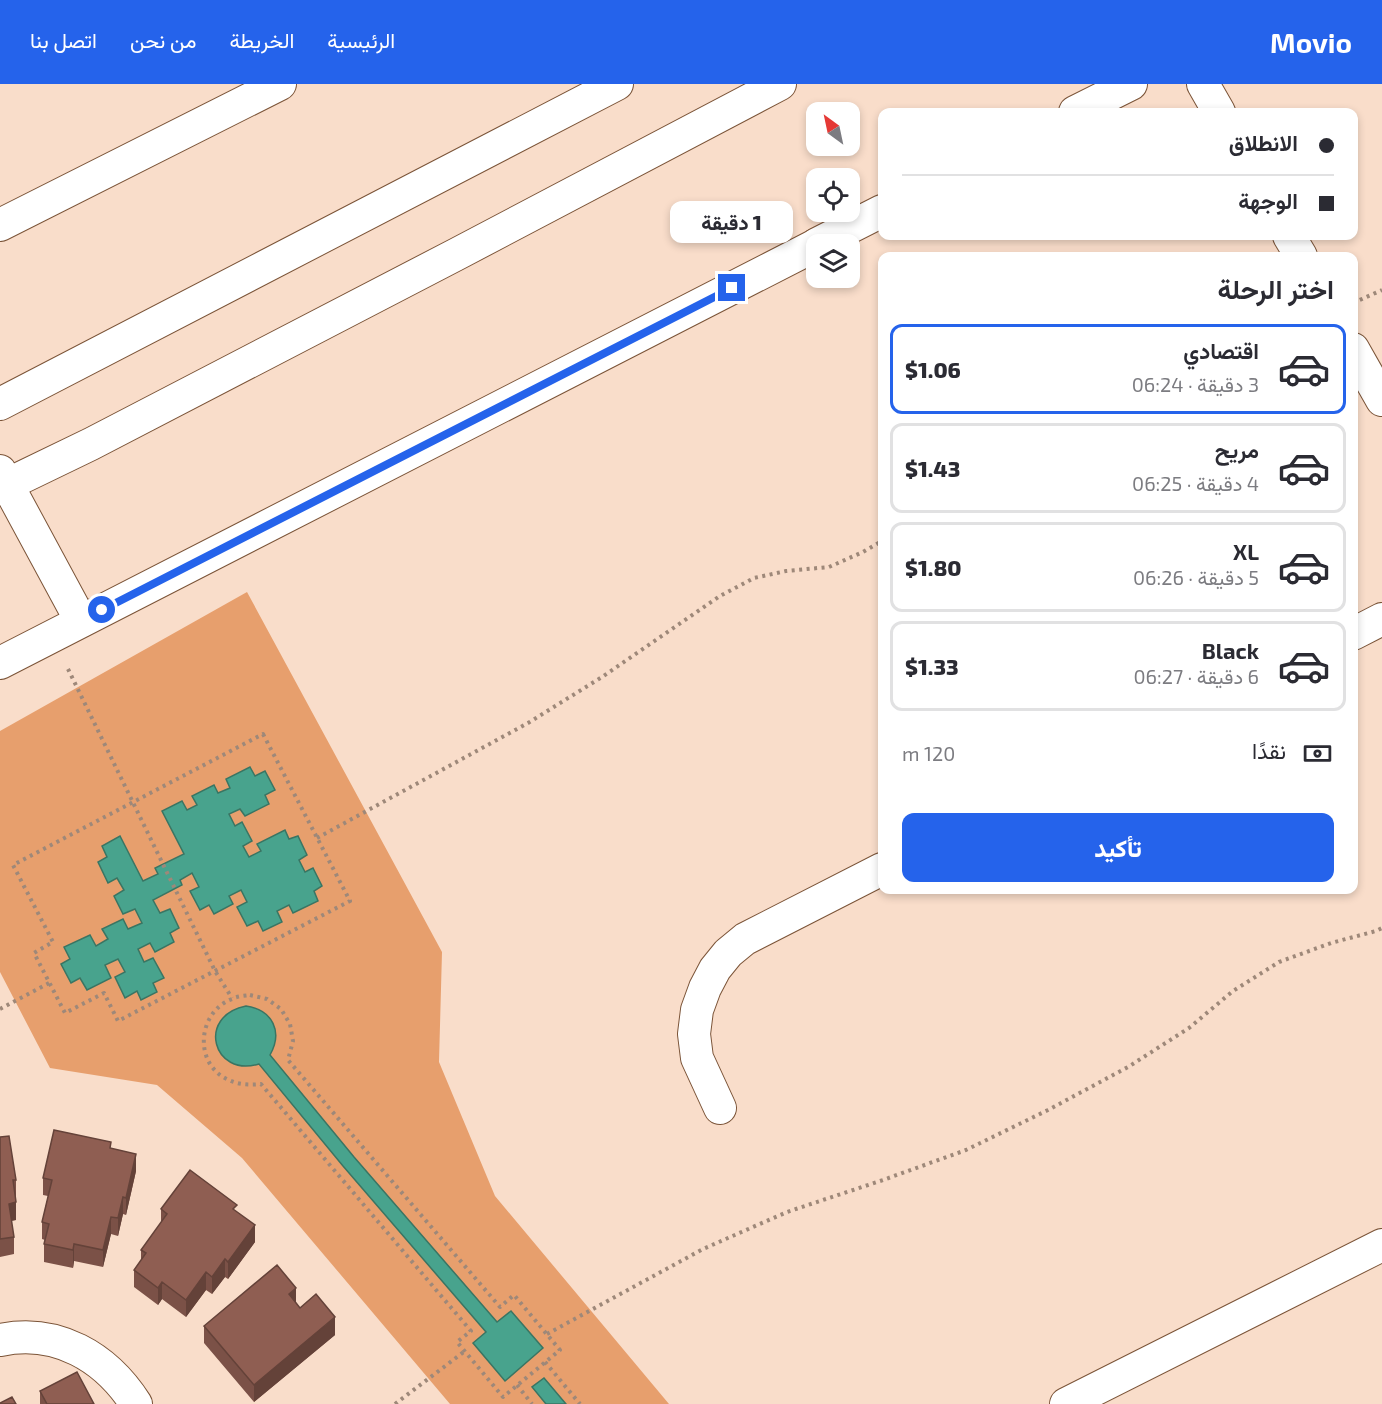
<!DOCTYPE html>
<html lang="ar">
<meta charset="utf-8">
<style>
body{margin:0;font-family:"Exo 2",Vazirmatn,sans-serif;background:#f2f2f3;color:#2b2b33;direction:rtl;height:100vh;display:flex;flex-direction:column;font-size:22px;white-space:nowrap}
*{box-sizing:border-box;margin:0}
p{font-size:20px;color:#7c7c81}
.icon{flex:none;width:33px;height:33px;fill:none;stroke:currentColor;stroke-width:2;stroke-linecap:round;stroke-linejoin:round}
.map{position:relative;flex:1;overflow:hidden;direction:ltr}
.side{position:absolute;left:878px;top:168px;width:480px;height:642px;display:flex;flex-direction:column;background:#fff;border-radius:12px;box-shadow:0 3px 9px #0003;direction:rtl}
.side>*{flex:none}
.banner{position:absolute;left:878px;top:24px;width:480px;height:132px;border-radius:12px;box-shadow:0 3px 9px #0003;direction:rtl;display:grid;align-content:center;height:132px;padding:0 24px;background:#fff}
.needle{width:39px;rotate:327deg}
.tools{position:absolute;left:806px;top:18px;display:grid;gap:12px}
.tools a{display:grid;place-items:center;width:54px;height:54px;border-radius:12px;background:#fff;box-shadow:0 3px 9px #0003;font-size:30px}
.end{position:absolute;width:27px;height:27px;margin:-14px;border:8px solid #2563eb;background:#fff;box-shadow:0 0 0 3px #fff}
.from{border-radius:50%}
.bubble{position:absolute;height:42px;border-radius:12px;background:#fff;box-shadow:0 3px 9px #0003;font-size:20px;font-weight:800;line-height:42px;text-align:center;direction:rtl}
.banner b{display:flex;align-items:center;gap:21px;height:57px;font-size:22px}
.banner b+b{border-top:2px solid #e1e1e2}
.banner i{width:15px;height:15px;background:#2b2b33}
ul{padding:0;list-style:none}
li{display:flex;align-items:center;gap:18px;height:90px;margin:0 12px 9px;padding:0 12px;border:3px solid #e1e1e2;border-radius:12px}
li div{flex:1}
li b{display:block;font-size:22px}
li em{font-style:normal;font-weight:800}
li.current{border-color:#2563eb}
li>.icon{width:54px;height:54px;stroke-width:1.5}
h2{padding:0 24px;font-size:27px;line-height:72px}
.pay{display:flex;align-items:center;gap:15px;height:66px;padding:0 24px;font-size:22px}
.pay p{margin-inline-start:auto}
.cta{display:flex;gap:12px;margin-top:auto;padding:12px 24px}
.cta a{flex:1;height:69px;border-radius:12px;background:#2563eb;color:#fff;font-size:24px;font-weight:800;line-height:69px;text-align:center}
header{display:flex;align-items:center;gap:36px;box-sizing:border-box;height:84px;padding:0 30px;background:#2563eb;color:#fff}
header strong{font-size:28px}
nav{display:flex;gap:33px;margin-inline-start:auto;font-size:21px}
.map>svg:first-child{display:block}
.green{fill:#e79f6d}
.water{fill:#48a38d;stroke:#3a7563;stroke-width:1.5}
.lines{fill:none;stroke-linecap:round;stroke-linejoin:round}
.minor-casing{stroke:#7b5438;stroke-width:34}
.path{stroke:#9e8879;stroke-width:4;stroke-dasharray:3 4.5;stroke-linecap:butt}
.minor{stroke:#fff;stroke-width:32}
.wall{fill:#7b5147}
.shaded-wall{fill:#644239}
.building{fill:#8f5e52;stroke:#644239;stroke-width:1.5}
.route{stroke:#2563eb;stroke-width:8}
</style>
<header>
<strong>Movio</strong>
<nav><a>الرئيسية</a><a>الخريطة</a><a>من نحن</a><a>اتصل بنا</a></nav>
</header>
<div class="map">
<svg width="1382" height="1320" viewBox="0 0 1382 1320">
<rect width="100%" height="100%" fill="#f9ddca"/>
<!-- green -->
<path class="green" d="M247,508L442,868L439,978L495,1112L669,1320H450L242,1074L157,1001L50,984L0,888V647Z"/>
<!-- water -->
<g class="water">
<path d="M250,683L255,692L265,687L275,706L265,711L269,720L245,732L240,725L229,730L235,742L242,738L252,757L243,762L249,773L261,767L257,760L285,746L289,755L298,752L307,771L299,776L305,788L313,784L322,802L314,807L318,817L293,829L289,821L277,827L282,838L263,847L258,837L247,842L237,823L247,818L241,806L229,812L233,820L214,830L209,821L200,826L190,807L199,803L192,789L180,796L182,801L153,816L160,829L170,825L179,844L170,849L174,858L155,868L150,859L138,865L144,878L153,874L164,894L153,899L157,908L141,916L137,907L125,914L115,893L125,888L118,875L105,881L111,894L87,906L80,894L71,899L61,880L70,875L64,863L90,851L96,862L108,855L102,845L123,835L128,845L142,839L135,825L123,830L114,812L124,806L117,794L108,799L98,778L107,773L102,762L120,752L143,797L158,790L155,784L184,770L162,727L182,717L187,726L197,721L192,712L214,701L218,709L230,704L226,695Z"/>
<path d="M246,922C273,926 283,948 270,971L354,1073L497,1238L511,1227L543,1264L505,1297L473,1259L486,1248L343,1082L259,980C213,994 196,932 246,922Z"/>
<path d="M544,1294L566,1320H546L532,1303Z"/>
</g>
<g class="lines">
<defs>
<g id="minor">
<path d="M1203,0L1219,28"/>
<path d="M1075,28L1131,0"/>
<path d="M0,141L280,0"/>
<path d="M1289,152L1301,172"/>
<path d="M817,160L882,127"/>
<path d="M1353,265L1382,316"/>
<path d="M0,320L617,0"/>
<path d="M0,387L81,537"/>
<path d="M0,404L91,360L457,170L780,0"/>
<path d="M1353,550L1382,535"/>
<path d="M0,579L816,161"/>
<path d="M720,1024L697,974L694,950L697,926L705,904L715,885L728,869L745,855L882,785"/>
<path d="M0,1256C57,1244 106,1273 136,1320"/>
<path d="M1066,1320L1382,1161"/>
</g>
</defs>
<!-- minor casing -->
<use href="#minor" class="minor-casing"/>
<!-- path -->
<g class="path">
<path d="M1353,219L1382,206"/>
<path d="M68,585L215,887L232,914"/>
<path d="M263,650L350,817L118,937L104,909L65,929L34,869L53,858L13,781Z"/>
<path d="M317,754L528,639L602,593L720,512L754,494L786,487L829,483L863,468L882,457"/>
<path d="M250,911L267,915L281,925L290,940L293,957L288,976L500,1223L514,1211L560,1266L503,1313L457,1258L471,1247L261,1000C250,1001 239,1001 229,996C193,981 197,928 232,915C237,912 244,912 250,911Z"/>
<path d="M0,925L49,899"/>
<path d="M547,1250L703,1165L787,1128L883,1096L966,1066L1048,1026L1128,983L1189,944L1233,907L1279,878L1331,859L1376,847L1382,844"/>
<path d="M545,1278L580,1320"/>
<path d="M517,1301L532,1320"/>
<path d="M395,1320L465,1267"/>
</g>
<!-- minor -->
<use href="#minor" class="minor"/>
</g>
<!-- wall -->
<g class="wall">
<path d="M0,1053L16,1096V1136L11,1137L14,1153V1170L0,1173Z"/>
<path d="M111,1064L136,1087L126,1131L123,1130L118,1152L111,1150L103,1183L74,1177L73,1184L44,1178V1160L45,1156L42,1155V1138L48,1112L43,1111V1094Z"/>
<path d="M161,1125L237,1128L255,1158L228,1195L225,1193L212,1210L206,1206L186,1233L162,1215L158,1221L134,1203V1186L141,1176V1166L161,1140Z"/>
<path d="M296,1219L300,1224L335,1251L254,1318L204,1259V1242Z"/>
<path d="M40,1307L94,1320H40Z"/>
</g>
<!-- shaded-wall -->
<g class="shaded-wall">
<path d="M136,1070V1087L126,1131V1114Z"/>
<path d="M123,1113V1130L118,1152V1134Z"/>
<path d="M16,1118V1136L9,1137V1120Z"/>
<path d="M111,1133V1150L103,1183V1166Z"/>
<path d="M255,1141V1158L228,1195V1178Z"/>
<path d="M74,1160V1177L73,1184V1166Z"/>
<path d="M225,1175V1193L212,1210V1193Z"/>
<path d="M206,1188V1206L186,1233V1216Z"/>
<path d="M162,1198V1215L158,1221V1204Z"/>
<path d="M296,1204V1221L289,1210Z"/>
<path d="M335,1233V1251L254,1318V1301Z"/>
</g>
<!-- building -->
<g class="building">
<path d="M54,1046L111,1058L110,1064L136,1070L126,1114L123,1113L118,1134L111,1133L103,1166L74,1160L73,1166L44,1160L49,1140L42,1138L52,1096L43,1094Z"/>
<path d="M9,1052L16,1096H13L16,1118L9,1120L14,1153L0,1155V1053Z"/>
<path d="M190,1086L237,1121L233,1125L255,1141L228,1178L225,1175L212,1193L206,1188L186,1216L162,1198L158,1204L134,1186L146,1169L141,1166L167,1130L161,1125Z"/>
<path d="M277,1181L296,1204L289,1210L300,1224L316,1210L335,1233L254,1301L204,1242Z"/>
<path d="M77,1288L94,1320H47L40,1307Z"/>
<path d="M12,1313L16,1320H0V1319Z"/>
</g>
<g class="lines">
<!-- route -->
<path class="route" d="M102,526L732,204"/>
</g>
</svg>
<div class="tools">
<a><svg class="needle" viewBox="-14 -14 28 28"><path d="M0-13l5 13h-10z" fill="#e53935"/><path d="M0 13l5-13h-10z" fill="#7c7c81"/></svg></a>
<a><svg class="icon" aria-label="locate" viewBox="0 0 24 24"><circle cx="12" cy="12" r="6"/><path d="M12 2v4M12 18v4M2 12h4M18 12h4"/></svg></a>
<a><svg class="icon" aria-label="layers" viewBox="0 0 24 24"><path d="M12 4l9 5-9 5-9-5zM3 14l9 5 9-5"/></svg></a>
</div>
<i class="end from" style="left:102px;top:526px"></i>
<i class="end" style="left:732px;top:204px"></i>
<div class="bubble" style="left:670px;top:117px;width:123px">1 دقيقة</div>
<div class="banner">
<b><i class="from"></i>الانطلاق</b>
<b><i></i>الوجهة</b>
</div>
<section class="side">
<h2>اختر الرحلة</h2>
<ul>
<li class="current"><svg class="icon" aria-label="car" viewBox="0 0 24 24"><path d="M5 17H2v-5l4-1 3-4h7l3 4 3 1v5h-3M9 17h6M6 11h13"/><circle cx="7" cy="17" r="2"/><circle cx="17" cy="17" r="2"/></svg><div><b>اقتصادي</b><p>3 دقيقة · 06:24</p></div><em>$1.06</em></li>
<li><svg class="icon" aria-label="car" viewBox="0 0 24 24"><path d="M5 17H2v-5l4-1 3-4h7l3 4 3 1v5h-3M9 17h6M6 11h13"/><circle cx="7" cy="17" r="2"/><circle cx="17" cy="17" r="2"/></svg><div><b>مريح</b><p>4 دقيقة · 06:25</p></div><em>$1.43</em></li>
<li><svg class="icon" aria-label="car" viewBox="0 0 24 24"><path d="M5 17H2v-5l4-1 3-4h7l3 4 3 1v5h-3M9 17h6M6 11h13"/><circle cx="7" cy="17" r="2"/><circle cx="17" cy="17" r="2"/></svg><div><b>XL</b><p>5 دقيقة · 06:26</p></div><em>$1.80</em></li>
<li><svg class="icon" aria-label="car" viewBox="0 0 24 24"><path d="M5 17H2v-5l4-1 3-4h7l3 4 3 1v5h-3M9 17h6M6 11h13"/><circle cx="7" cy="17" r="2"/><circle cx="17" cy="17" r="2"/></svg><div><b>Black</b><p>6 دقيقة · 06:27</p></div><em>$1.33</em></li>
</ul>
<div class="pay"><svg class="icon" aria-label="cash" viewBox="0 0 24 24"><path d="M3 7h18v10H3z"/><circle cx="12" cy="12" r="2"/></svg>نقدًا<p>120 m</p></div>
<div class="cta"><a>تأكيد</a></div>
</section>
</div>
